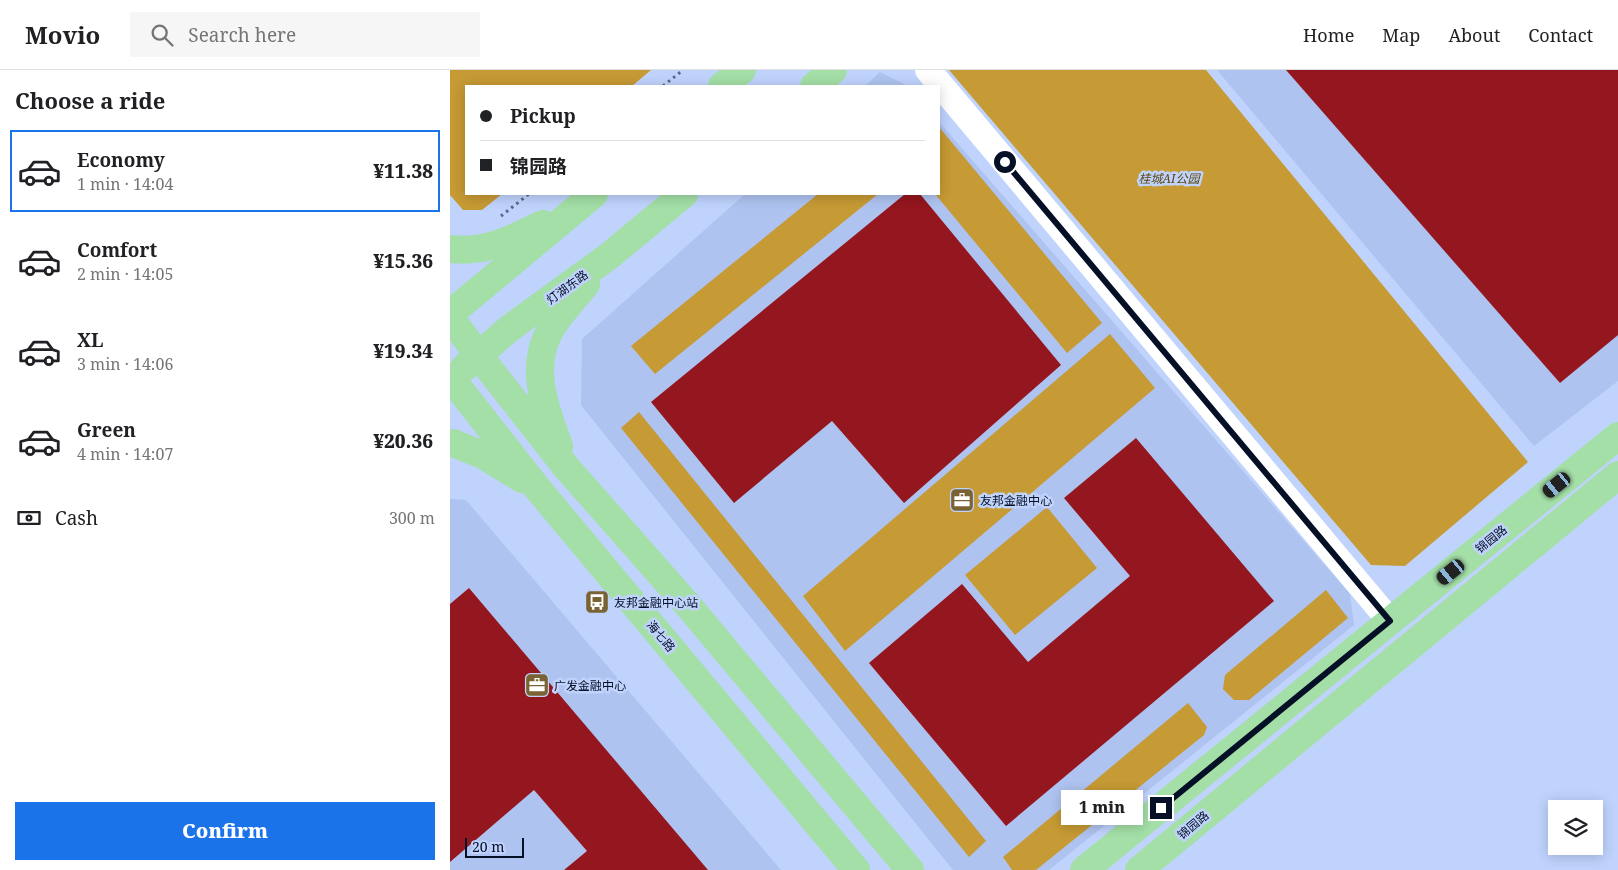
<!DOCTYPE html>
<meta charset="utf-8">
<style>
body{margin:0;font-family:"Noto Serif","Noto Sans SC",serif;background:#f6f6f6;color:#202124;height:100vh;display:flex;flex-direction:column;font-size:19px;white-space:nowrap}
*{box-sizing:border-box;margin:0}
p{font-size:16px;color:#757577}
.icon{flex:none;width:28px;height:28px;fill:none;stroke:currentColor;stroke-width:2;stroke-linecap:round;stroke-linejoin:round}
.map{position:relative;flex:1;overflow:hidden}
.details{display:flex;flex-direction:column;background:#fff;width:450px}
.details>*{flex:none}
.hud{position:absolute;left:15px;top:15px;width:475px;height:110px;border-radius:0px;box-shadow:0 2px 12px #0003;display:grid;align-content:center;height:110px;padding:0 15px;background:#fff}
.fabs{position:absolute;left:1098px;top:730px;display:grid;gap:10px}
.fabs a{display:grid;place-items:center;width:55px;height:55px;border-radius:0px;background:#fff;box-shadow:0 2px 12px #0003;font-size:25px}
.scale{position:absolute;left:15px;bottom:12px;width:59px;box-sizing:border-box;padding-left:5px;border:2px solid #050f26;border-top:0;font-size:14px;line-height:18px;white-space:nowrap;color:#050f26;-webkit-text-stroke:4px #bfd3fc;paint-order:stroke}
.end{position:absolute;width:22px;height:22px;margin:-11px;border:6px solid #050f26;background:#fff;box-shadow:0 0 0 2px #fff}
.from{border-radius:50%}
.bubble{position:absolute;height:35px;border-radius:0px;background:#fff;box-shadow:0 2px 12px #0003;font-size:16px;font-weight:800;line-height:35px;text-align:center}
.car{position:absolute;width:15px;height:30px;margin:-15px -8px;border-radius:6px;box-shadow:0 0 4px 1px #0007;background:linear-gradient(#222 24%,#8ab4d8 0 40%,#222 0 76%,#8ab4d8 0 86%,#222 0)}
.hud b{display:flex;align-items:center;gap:18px;height:48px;font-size:19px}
.hud b+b{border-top:1px solid #e0e0e0}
.hud i{width:12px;height:12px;background:#202124}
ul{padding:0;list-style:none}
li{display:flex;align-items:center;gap:15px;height:82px;margin:0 10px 8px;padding:0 5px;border:2px solid transparent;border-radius:0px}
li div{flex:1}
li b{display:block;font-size:19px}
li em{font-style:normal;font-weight:800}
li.current{border-color:#1a73e8}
li>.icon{width:45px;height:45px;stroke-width:1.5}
h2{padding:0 15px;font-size:22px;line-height:60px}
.pay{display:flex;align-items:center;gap:12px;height:55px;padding:0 15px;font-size:19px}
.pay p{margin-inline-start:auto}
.button{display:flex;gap:10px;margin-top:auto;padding:10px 15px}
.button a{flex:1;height:58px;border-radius:0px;background:#1a73e8;color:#fff;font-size:20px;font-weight:800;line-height:58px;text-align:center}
header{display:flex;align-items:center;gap:30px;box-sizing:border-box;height:70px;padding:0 25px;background:#fff;border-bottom:1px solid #e0e0e0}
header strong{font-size:24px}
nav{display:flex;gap:28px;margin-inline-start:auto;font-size:18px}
.search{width:350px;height:45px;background:#f6f6f6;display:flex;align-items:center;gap:12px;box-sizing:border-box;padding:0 18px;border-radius:0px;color:#757577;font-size:19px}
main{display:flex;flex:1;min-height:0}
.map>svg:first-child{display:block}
.built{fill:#aec3f0}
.green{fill:#c69a34}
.building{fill:#94161e}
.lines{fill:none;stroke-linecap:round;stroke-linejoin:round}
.path{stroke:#596787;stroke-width:3;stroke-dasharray:2.5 4;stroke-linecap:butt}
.minor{stroke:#fff;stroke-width:26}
.major{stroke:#a3dfa6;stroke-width:28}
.route{stroke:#050f26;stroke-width:6}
.labels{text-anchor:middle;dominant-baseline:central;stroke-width:5;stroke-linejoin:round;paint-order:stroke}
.park-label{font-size:12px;font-style:italic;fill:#5d460f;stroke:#bfd3fc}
.street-label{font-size:12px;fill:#050f26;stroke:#bfd3fc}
.poi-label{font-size:12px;fill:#050f26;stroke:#bfd3fc;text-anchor:start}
</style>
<header>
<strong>Movio</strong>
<div class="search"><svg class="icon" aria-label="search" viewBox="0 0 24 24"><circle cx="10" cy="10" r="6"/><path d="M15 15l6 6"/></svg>Search here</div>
<nav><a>Home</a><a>Map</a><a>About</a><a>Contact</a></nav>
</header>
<main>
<section class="details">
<h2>Choose a ride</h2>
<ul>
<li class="current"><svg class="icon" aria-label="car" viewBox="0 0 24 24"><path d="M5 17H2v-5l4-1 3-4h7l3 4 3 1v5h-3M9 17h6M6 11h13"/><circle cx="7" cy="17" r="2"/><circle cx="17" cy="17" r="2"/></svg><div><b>Economy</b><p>1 min · 14:04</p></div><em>¥11.38</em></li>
<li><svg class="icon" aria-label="car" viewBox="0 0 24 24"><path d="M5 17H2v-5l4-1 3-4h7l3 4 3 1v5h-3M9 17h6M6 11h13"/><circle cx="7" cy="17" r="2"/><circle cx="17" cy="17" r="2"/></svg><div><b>Comfort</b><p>2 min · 14:05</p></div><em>¥15.36</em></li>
<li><svg class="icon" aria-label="car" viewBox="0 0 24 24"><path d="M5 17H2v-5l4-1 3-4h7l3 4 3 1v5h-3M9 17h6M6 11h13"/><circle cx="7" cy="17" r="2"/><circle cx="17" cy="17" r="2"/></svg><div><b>XL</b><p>3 min · 14:06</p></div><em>¥19.34</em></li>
<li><svg class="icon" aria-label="car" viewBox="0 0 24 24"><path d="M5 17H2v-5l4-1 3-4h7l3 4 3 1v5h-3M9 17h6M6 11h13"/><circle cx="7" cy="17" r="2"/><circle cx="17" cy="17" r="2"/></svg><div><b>Green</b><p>4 min · 14:07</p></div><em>¥20.36</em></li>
</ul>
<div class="pay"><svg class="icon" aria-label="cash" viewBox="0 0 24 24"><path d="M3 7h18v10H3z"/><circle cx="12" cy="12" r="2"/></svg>Cash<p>300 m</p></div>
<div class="button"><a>Confirm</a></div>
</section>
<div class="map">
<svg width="1168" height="800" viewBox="0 0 1168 800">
<rect width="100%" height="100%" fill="#bfd3fc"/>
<!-- built -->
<g class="built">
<path d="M767,0H1168V311L1084,376Z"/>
<path d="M430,2L458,16H415Z"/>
<path d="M489,52L900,524L904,555L599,800H503L131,335L132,269L295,124H489Z"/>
<path d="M0,429L16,430L331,800H0Z"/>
</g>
<!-- green -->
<g class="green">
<path d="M0,0H201L182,16H16V124H52L32,140H13L0,125Z"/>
<path d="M499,0H756L1078,392L955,496L921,495Z"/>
<path d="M489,57L652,253L617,283L485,124H489Z"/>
<path d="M368,124H428L205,304L181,276Z"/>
<path d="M660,264L705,318L395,581L353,526Z"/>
<path d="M189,342L536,771L519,787L171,358Z"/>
<path d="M597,437L647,498L565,565L515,505Z"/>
<path d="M876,520L898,548L799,630H784L773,619L775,605Z"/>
<path d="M738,633L757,657L754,665L586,800H562L553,787Z"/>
</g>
<!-- building -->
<g class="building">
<path d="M836,0H1168V265L1110,313Z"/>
<path d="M455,124H470L611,295L454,433L382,351L284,433L201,332Z"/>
<path d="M686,368L824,531L556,756L419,593L512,514L578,592L680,506L614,428Z"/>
<path d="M19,518L258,800H114L137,781L84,720L0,792V534Z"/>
</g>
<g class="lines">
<!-- path -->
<g class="path">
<path d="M213,16L233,0"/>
<path d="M51,146L79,124"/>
</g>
<!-- minor -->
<path class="minor" d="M478,0L940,551"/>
<!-- major -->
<g class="major">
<path d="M272,16L292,0"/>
<path d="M364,16L383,0"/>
<path d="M0,179C37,183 61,169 93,154"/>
<path d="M0,244L144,124"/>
<path d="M0,247L29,286L116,397L236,533L460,800"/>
<path d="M14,298L60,258L159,186L234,124"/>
<path d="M0,307L88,419L406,800"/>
<path d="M0,373H3L33,385L72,409"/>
<path d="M109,376C95,338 78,296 102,257C111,242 125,228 136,214"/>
<path d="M634,800L1168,366"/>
<path d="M689,800L1168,405"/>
</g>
</g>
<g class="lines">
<!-- route -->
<path class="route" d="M555,92L940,551L711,738"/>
</g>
<!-- icons -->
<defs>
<symbol id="office-square" viewBox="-11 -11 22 22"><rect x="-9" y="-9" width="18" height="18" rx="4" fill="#796333" stroke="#bfd3fc"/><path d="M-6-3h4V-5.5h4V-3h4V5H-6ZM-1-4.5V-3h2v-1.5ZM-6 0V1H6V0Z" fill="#fff"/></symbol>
<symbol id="bus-square" viewBox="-11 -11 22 22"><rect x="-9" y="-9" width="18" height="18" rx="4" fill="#796333" stroke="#bfd3fc"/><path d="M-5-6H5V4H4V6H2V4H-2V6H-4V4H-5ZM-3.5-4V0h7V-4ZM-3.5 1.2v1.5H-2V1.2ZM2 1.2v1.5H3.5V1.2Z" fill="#fff"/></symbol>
</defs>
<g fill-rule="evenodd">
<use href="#office-square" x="498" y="416" width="28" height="28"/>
<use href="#bus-square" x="133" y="518" width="28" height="28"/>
<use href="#office-square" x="73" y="601" width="28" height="28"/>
</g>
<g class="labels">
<!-- park labels -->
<g class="park-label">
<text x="719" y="108">桂城AI公园</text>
</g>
<!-- street labels -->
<g class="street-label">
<text transform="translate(117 217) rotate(-36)">灯湖东路</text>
<text transform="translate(1041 469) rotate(-39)">锦园路</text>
<text transform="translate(211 566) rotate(50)">海七路</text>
<text transform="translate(743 755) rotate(-40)">锦园路</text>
</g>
<!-- poi labels -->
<g class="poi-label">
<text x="530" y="430">友邦金融中心</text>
<text x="164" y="532">友邦金融中心站</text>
<text x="104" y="615">广发金融中心</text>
</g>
</g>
</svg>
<div class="fabs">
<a><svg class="icon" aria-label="layers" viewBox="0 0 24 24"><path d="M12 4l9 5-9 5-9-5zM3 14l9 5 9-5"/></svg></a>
</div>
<div class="scale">20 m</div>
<i class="end from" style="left:555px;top:92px"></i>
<i class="end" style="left:711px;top:738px"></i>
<div class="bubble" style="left:611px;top:720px;width:82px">1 min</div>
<i class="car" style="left:1107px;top:415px;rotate:231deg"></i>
<i class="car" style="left:1001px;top:502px;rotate:231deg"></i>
<div class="hud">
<b><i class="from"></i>Pickup</b>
<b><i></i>锦园路</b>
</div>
</div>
</main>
